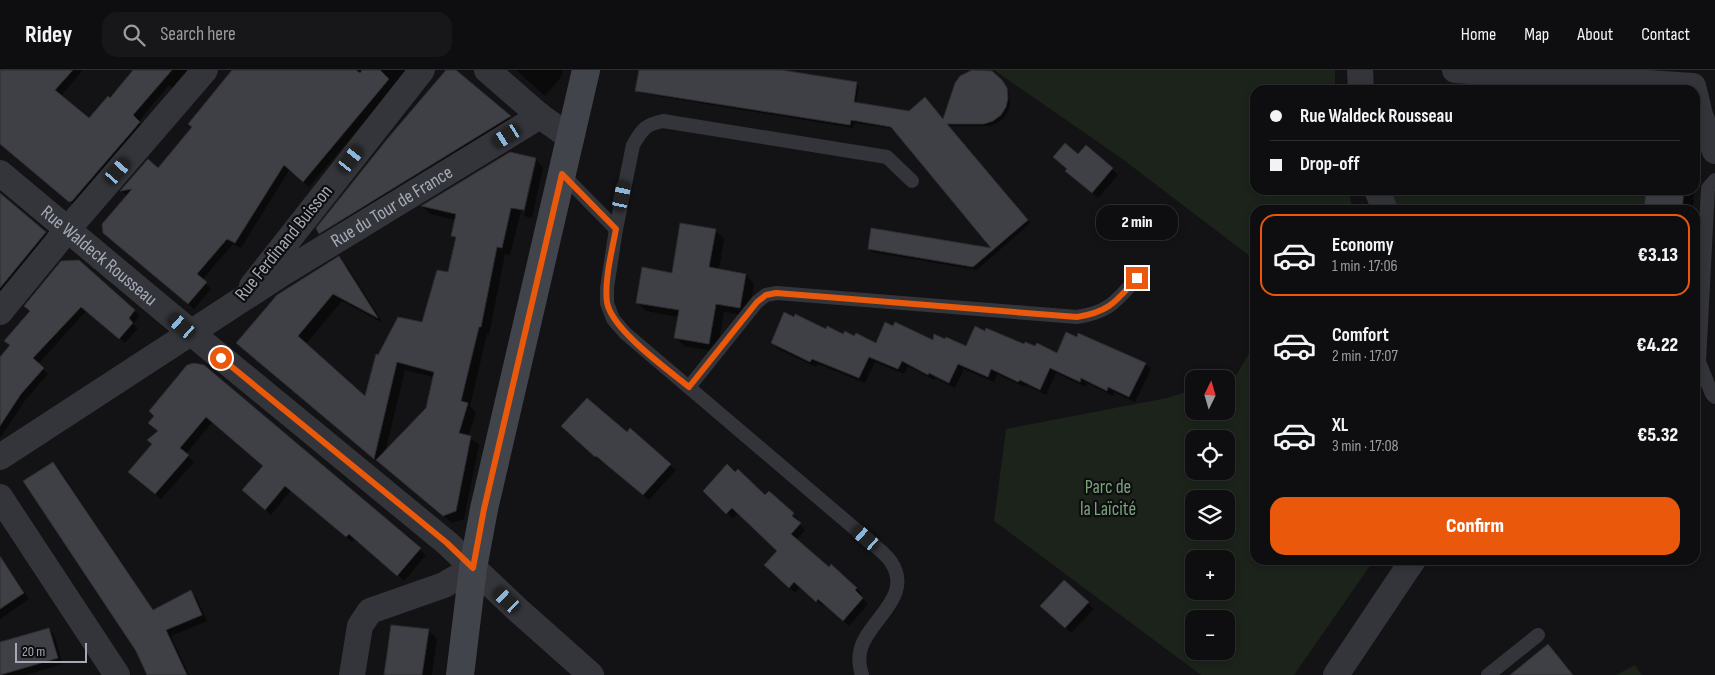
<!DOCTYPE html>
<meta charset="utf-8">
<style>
body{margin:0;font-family:"Sofia Sans Condensed",sans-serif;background:#171719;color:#f1f3f6;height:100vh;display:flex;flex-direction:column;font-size:19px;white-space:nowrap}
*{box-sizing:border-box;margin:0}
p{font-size:16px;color:#9b9c9f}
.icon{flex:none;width:28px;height:28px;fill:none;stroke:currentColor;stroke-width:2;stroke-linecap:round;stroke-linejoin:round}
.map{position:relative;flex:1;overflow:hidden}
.sheet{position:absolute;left:1250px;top:135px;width:450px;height:360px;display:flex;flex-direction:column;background:#0e0e10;border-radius:15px;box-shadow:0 2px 8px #0003,0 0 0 1px #2e2e30}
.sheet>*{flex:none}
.top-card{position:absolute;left:1250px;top:15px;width:450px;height:110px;border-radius:15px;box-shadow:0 2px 8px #0003,0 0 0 1px #2e2e30;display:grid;align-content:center;height:110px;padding:0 20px;background:#0e0e10}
.needle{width:32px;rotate:5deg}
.tools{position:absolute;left:1185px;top:300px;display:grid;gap:10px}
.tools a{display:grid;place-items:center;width:50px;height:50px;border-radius:10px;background:#0e0e10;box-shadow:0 2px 8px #0003,0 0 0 1px #2e2e30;font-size:25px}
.scale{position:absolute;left:15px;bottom:12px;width:72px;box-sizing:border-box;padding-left:5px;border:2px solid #a3aab6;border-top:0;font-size:14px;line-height:18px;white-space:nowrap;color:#a3aab6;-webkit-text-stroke:4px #0e0e10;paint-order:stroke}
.end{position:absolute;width:22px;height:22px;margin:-11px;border:6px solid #ea580c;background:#fff;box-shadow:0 0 0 2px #fff}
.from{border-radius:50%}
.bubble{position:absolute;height:35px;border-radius:15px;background:#0e0e10;box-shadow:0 2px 8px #0003,0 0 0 1px #2e2e30;font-size:16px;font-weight:800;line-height:35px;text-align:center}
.car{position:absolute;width:15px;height:30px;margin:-15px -8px;border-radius:6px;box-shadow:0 0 4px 1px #0007;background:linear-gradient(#222 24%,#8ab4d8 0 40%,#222 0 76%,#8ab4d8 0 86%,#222 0)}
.top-card b{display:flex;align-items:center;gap:18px;height:48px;font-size:19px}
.top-card b+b{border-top:1px solid #2e2e30}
.top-card i{width:12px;height:12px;background:#f1f3f6}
ul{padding:9px 0 0;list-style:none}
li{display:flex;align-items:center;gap:15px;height:82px;margin:0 10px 8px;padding:0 10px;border:2px solid transparent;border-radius:15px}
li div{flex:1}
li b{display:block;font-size:19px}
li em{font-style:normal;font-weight:800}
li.active{border-color:#ea580c}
li>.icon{width:45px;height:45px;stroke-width:1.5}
.action{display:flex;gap:10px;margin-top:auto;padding:10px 20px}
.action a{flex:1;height:58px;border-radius:15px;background:#ea580c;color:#fff;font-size:20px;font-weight:800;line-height:58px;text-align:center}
header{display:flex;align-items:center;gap:30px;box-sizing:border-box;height:70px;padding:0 25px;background:#0e0e10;border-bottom:1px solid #2e2e30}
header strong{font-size:24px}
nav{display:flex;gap:28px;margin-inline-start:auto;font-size:18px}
.search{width:350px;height:45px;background:#171719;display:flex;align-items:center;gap:12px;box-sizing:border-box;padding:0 18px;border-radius:15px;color:#9b9c9f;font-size:19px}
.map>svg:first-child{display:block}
.green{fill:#1b231b;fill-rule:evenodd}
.shadow{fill:#0007;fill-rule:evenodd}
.building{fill:#3f4045;stroke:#2d2d31}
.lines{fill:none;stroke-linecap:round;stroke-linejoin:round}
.lane{stroke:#34353a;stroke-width:14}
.street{stroke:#34353a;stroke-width:26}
.secondary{stroke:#41444a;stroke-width:28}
.route{stroke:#ea580c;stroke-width:6}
.labels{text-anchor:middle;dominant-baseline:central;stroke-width:4.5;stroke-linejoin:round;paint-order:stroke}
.street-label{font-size:19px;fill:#a3aab6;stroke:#0e0e10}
.park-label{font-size:19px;fill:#79a279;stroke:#0e0e10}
</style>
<header>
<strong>Ridey</strong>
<div class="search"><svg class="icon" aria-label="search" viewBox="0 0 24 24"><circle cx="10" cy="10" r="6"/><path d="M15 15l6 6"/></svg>Search here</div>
<nav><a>Home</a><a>Map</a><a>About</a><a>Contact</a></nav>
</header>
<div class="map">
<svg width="1715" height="605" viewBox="0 0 1715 605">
<rect width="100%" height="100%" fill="#131315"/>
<!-- green -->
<g class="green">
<path d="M994,0H1335V20H1255V120H1348L1353,140H1255V190L1121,88Z"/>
<path d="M1389,120H1646L1644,140H1400Z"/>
<path d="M1255,273V490H1374L1294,605H1201L994,451L1006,359L1167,328L1194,319V341H1226V309H1223L1237,304ZM1194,369H1226V401H1194ZM1194,429H1226V461H1194ZM1194,489H1226V521H1194ZM1194,549H1226V581H1194Z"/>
<path d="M1635,595L1642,605H1616Z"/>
</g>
<!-- shadow -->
<g class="shadow">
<path d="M0,0H81L82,1L61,26L90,50L111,29L132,0H195L177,22L169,15L138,52L145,59L76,137L0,74Z"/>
<path d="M234,0H408L309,117L290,99L241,178L233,174L202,210L211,219L194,239L111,169L127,126L122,121L148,91L158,100L193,57Z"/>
<path d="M447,0H454L517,54L327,170L320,163Z"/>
<path d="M516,0H563L562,6L545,26Z"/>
<path d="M640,0H774L856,13L859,16L856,33L944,51L967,3L977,0H985L997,6L1009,23L1010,32L1009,40L1004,48L996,54L988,56H948L1030,153L977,200L872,182L869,179L872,159L995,180L895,59L854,53L853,58L640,23L637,20Z"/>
<path d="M1383,14L1470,20H1383Z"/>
<path d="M1695,68L1697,70L1695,104Z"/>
<path d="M1086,77L1118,105L1098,128L1073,107L1068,99Z"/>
<path d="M510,83L535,89L543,97L532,148L524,146L536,93H533L510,185L505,184L489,265L487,264L470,336L476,343L468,366L479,375L464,449L452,453L238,273L339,188L347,196L383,253L342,231L306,274L365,328L379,286L423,254L449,204L457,170L452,165L456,150L430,144L423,137ZM405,300L434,307L427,338L385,383Z"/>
<path d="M1647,120H1694L1693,140H1646Z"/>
<path d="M0,124L52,169L8,223L3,218L0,221Z"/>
<path d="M715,160L724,169L719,200L746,205L754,214L749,246L724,242L717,282L684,276L676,268L679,247L646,241L637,233L673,204Z"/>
<path d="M79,191L140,246L133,254L138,258L125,273L86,241L38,294L48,304L26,329L0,368V289Z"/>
<path d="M827,260L876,275L933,272L967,278L1025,275L1057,284L1145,294L1151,299L1135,332L1114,322L1113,326L1087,313L1086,317L1056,303L1046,325L1026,315L1024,317L997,304L994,312L964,299L955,318L935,308L934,310L908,296L904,304L875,292L865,313L818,294L816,297L778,279L772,273Z"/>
<path d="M204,296L426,485L404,511L355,468L352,472L291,420L271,445L249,425L264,396L212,352L186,384L194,392L161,429L129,402L154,374L159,362Z"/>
<path d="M568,362L627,364L676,400L649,430L602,391L601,392Z"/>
<path d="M53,393L59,399L154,541L190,522L196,527L207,551L171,566L189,605H149Z"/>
<path d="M705,421L766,427L769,423L793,444L799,450L797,452L805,460L796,470L829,499L856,518L862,524L860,526L868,534L849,556L825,534L823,536L800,517L795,523L766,495L778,481L738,443L733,449Z"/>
<path d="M0,485L29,529L0,549Z"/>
<path d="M1064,512L1094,539L1071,563L1047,541Z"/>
<path d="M49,559L54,565L63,594L26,605H0V573Z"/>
<path d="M428,560L437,569L432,605H386Z"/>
</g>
<!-- building -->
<g class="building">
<path d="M0,0H73L55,20L89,48L108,26L110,28L133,0H172L133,45L140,52L72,131L69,132L0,74Z"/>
<path d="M232,0H356L360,3L362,0H380L389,9L303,112L284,95L235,173L227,169L197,204L207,212L188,234L103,163L102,154L132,119L120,121L148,89L158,98L192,57L188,54Z"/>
<path d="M446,0H456L511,46L319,164L316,158L388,68Z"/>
<path d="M639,0H782L857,12L854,32L909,41L925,27L943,49L955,13L960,6L972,0L992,1L1002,10L1007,18L1008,28L1006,37L1001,45L993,51L984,54H947L1028,150L973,197L868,179L871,158L991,178L891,57L851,50L850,55L635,21Z"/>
<path d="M1065,73L1078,84L1086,75L1113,98L1092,123L1065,101L1067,99L1053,87Z"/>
<path d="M510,82L536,88L524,140L511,138L502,178L497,177L481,257H479L461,331L468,333L459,363L471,366L456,441L443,446L376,390L426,338L434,302L397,292L374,389L236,273L277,225L339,186L378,248L333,224L298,266L365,326L376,284L378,285L398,247L422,252L437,200L448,202L456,167L451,166L456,144L421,136Z"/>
<path d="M1646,120H1684L1682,140H1644Z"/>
<path d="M0,123L46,162L0,218Z"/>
<path d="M680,153L716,159L709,197L746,204L740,238L716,234L709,274L674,268L679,240L636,233L642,197L672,203Z"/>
<path d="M79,190L135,240L129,248L133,253L119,269L81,237L33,288L44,298L21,324L0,356V287L10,275L4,271L30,241L24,236L61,191Z"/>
<path d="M784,242L794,247L795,244L826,259L827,256L843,264L845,261L854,266L856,263L876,273L885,252L893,256L895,252L933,270L934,264L945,269L946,267L966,276L975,256L985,261L986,258L1024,274L1025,272L1035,276L1037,273L1057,283L1066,262L1077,267L1078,263L1146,293L1129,327L1108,317L1107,321L1081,308L1080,312L1050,298L1040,320L1020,310L1018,312L991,299L988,307L958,294L949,313L929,303L928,305L902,291L898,299L869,287L859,308L812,289L810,292L771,273Z"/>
<path d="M194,293L204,295L421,478L397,506L349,464L346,467L285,416L265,440L242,420L263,396L206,347L180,378L189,385L155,424L128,402L152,374L147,370L158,361L148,353L154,346L149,341L187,295Z"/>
<path d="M587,328L627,362L630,358L671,394L643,425L596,386L595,387L561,356Z"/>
<path d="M53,392L153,540L191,520L202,545L166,560L187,605H147L136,581L23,411Z"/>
<path d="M727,394L735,402L738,399L765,425L769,421L794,443L792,446L801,453L791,464L829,497L831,494L857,518L855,520L863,528L843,551L818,529L816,532L794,512L789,518L775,505L764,495L777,481L732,438L726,444L703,421Z"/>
<path d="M0,486L24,523L0,539Z"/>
<path d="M1064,510L1089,532L1065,558L1040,536Z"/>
<path d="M391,555L429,559L422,605H384Z"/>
<path d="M49,558L58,588L0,605V572Z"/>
<path d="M1548,574L1573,605H1510Z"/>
</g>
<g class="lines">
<!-- lane -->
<g class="lane">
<path d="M562,104L616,159"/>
<path d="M1715,110L1708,118L1699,292L1712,324L1715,327"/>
<path d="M689,317L757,232L766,225L777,223L1077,247C1110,242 1116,231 1137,208"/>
<path d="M862,605C859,596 858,588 861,578C869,550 914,526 891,492C889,488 884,484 881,481L625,263L613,249L607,233V218L616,159L633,75C642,60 644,55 663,51L887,87L912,111"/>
<path d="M1488,605L1538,565"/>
</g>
<!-- street -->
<g class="street">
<path d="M487,0L540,46L571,68"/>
<path d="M1360,0L1361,20"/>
<path d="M1455,0L1693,16L1694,20"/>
<path d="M1695,24L1700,45L1715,81"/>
<path id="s1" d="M0,103L206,275L447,473L519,541L591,605"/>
<path d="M1377,120L1385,140"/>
<path d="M252,216L422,0"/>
<path d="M0,242L68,159L205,0"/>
<path id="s2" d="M0,387L278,206L540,46"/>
<path d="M0,427L117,605"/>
<path d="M352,605L360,556L370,541L444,515L473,498"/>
<path d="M1336,605L1413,490"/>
</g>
<!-- secondary -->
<path class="secondary" d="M460,605L473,498L484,439L586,0"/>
</g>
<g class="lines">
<!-- route -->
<path class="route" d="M221,288L447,473L473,498L484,439L562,104L616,159C612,180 604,212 607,232C611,259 667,299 689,317L757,232L766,225L776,223L1077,247C1110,242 1116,231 1137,208"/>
</g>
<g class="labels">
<!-- street labels -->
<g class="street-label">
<text stroke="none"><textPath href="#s2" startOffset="465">Rue du Tour de France</textPath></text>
<text transform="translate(284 173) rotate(-51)">Rue Ferdinand Buisson</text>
<text stroke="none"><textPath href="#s1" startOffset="129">Rue Waldeck Rousseau</textPath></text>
</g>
<!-- park labels -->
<g class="park-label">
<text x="1108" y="417">Parc de<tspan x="1108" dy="22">la Laïcité</tspan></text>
</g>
</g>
</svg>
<div class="tools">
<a><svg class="needle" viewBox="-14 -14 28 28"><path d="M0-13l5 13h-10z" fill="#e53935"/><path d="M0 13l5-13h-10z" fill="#9b9c9f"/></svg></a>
<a><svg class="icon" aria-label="locate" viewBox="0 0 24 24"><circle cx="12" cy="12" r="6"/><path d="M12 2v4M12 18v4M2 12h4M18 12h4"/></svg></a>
<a><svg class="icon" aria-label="layers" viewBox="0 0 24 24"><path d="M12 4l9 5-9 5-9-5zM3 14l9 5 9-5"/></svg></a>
<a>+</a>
<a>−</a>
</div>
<div class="scale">20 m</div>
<i class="end from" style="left:221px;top:288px"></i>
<i class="end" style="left:1137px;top:208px"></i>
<div class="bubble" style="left:1096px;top:135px;width:82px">2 min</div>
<i class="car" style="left:507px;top:66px;rotate:238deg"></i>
<i class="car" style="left:351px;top:89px;rotate:38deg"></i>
<i class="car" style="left:118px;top:101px;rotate:41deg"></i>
<i class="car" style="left:622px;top:126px;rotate:12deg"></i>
<i class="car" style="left:182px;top:256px;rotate:311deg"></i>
<i class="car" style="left:866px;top:468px;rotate:311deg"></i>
<i class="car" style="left:507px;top:530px;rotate:313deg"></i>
<div class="top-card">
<b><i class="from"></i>Rue Waldeck Rousseau</b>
<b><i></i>Drop-off</b>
</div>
<section class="sheet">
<ul>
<li class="active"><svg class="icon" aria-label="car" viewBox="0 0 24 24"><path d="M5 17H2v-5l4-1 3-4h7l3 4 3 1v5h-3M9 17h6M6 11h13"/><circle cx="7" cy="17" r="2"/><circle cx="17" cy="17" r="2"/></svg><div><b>Economy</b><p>1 min · 17:06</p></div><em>€3.13</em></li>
<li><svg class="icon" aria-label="car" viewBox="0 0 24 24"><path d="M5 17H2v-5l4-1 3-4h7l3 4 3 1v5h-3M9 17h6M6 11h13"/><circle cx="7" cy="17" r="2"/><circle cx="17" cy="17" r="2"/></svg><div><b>Comfort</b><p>2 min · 17:07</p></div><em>€4.22</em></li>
<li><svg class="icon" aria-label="car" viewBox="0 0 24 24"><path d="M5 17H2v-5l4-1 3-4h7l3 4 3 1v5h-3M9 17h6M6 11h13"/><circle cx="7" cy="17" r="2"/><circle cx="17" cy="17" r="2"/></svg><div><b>XL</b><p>3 min · 17:08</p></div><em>€5.32</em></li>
</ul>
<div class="action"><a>Confirm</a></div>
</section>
</div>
